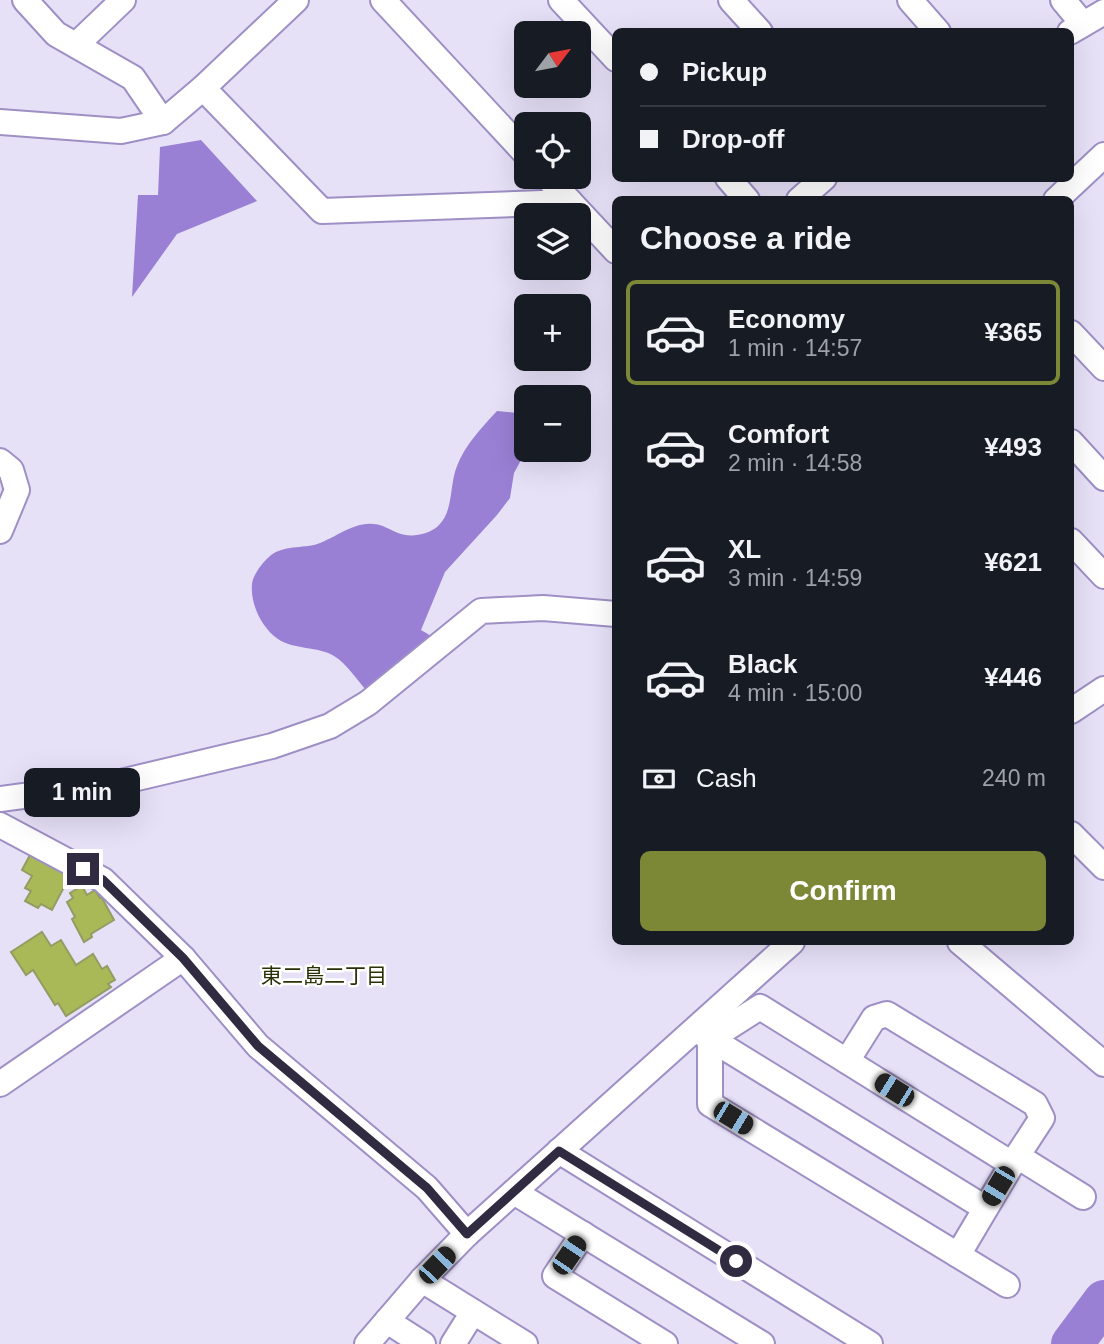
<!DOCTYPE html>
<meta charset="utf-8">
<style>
body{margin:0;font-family:Arial,"Noto Sans JP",sans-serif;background:#242831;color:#f1f3f6;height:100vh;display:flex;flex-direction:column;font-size:26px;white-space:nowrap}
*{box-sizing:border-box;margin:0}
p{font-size:23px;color:#9ea1a6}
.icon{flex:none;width:38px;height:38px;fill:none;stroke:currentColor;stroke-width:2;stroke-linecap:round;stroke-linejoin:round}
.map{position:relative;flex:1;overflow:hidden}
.side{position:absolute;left:612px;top:196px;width:462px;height:749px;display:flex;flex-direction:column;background:#171b24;border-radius:10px;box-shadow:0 7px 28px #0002}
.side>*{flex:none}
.hud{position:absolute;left:612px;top:28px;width:462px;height:154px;border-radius:10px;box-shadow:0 7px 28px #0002;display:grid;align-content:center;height:154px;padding:0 28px;background:#171b24}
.needle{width:46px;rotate:58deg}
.controls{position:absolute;left:514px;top:21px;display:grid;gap:14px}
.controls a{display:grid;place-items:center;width:77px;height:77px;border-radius:10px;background:#171b24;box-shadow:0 7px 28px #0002;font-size:35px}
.end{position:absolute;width:32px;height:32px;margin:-16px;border:9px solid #312b41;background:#fff;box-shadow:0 0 0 4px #fff}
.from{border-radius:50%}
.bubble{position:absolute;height:49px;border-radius:10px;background:#171b24;box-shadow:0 7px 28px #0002;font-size:23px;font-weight:600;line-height:49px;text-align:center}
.car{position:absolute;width:21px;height:42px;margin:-21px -10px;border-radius:9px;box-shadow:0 0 5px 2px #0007;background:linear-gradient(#222 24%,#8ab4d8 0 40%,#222 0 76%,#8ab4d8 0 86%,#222 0)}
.hud b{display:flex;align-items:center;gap:24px;height:66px;font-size:26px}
.hud b+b{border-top:2px solid #363941}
.hud i{width:18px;height:18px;background:#f1f3f6}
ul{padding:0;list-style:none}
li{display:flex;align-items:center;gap:21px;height:105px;margin:0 14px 10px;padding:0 14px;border:4px solid transparent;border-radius:10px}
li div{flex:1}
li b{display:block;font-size:26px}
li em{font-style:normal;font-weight:600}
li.active{border-color:#7c8836}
li>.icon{width:63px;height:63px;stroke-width:1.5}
h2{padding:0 28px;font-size:32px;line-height:84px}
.pay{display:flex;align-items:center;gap:18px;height:77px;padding:0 28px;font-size:26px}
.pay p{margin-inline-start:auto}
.action{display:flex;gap:14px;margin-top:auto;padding:14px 28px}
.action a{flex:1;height:80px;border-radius:10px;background:#7c8836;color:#fff;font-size:28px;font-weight:600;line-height:80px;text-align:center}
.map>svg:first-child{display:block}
.water{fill:#9a80d4}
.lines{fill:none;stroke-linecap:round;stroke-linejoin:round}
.river{stroke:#9a80d4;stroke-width:42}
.building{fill:#aab957;stroke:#939d63;stroke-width:2}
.minor-casing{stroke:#9e8fc5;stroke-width:28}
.minor{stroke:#fff;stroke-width:24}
.route{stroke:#312b41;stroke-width:9}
.labels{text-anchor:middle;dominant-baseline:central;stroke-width:5;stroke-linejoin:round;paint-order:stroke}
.neighbourhood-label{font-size:21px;fill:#2a3007;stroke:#fff}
</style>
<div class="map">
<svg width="1104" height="1344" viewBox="0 0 1104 1344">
<rect width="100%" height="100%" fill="#e7e1f8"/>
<!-- water -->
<g class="water">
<path d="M201,140L257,201L177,234L132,297L138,195H158L160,147Z"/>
<path d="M497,411L527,414V449L514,473L510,498L497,515L445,572L421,630L433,637L367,691C357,680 347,664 334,656C318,646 294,650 278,639C262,628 250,604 252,584C253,575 262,563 269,557C280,546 299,548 314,545C333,540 352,522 373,524C382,524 390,530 398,533C410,538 428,535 438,526C454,511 449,486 457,466C465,445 482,427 497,411Z"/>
</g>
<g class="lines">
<!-- river -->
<path class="river" d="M1072,1344L1104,1301"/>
</g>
<!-- building -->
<g class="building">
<path d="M31,853L71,874L52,910L41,904L38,908L25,901L31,891L25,888L32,876L22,870Z"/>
<path d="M82,886L87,895L95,890L100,898H102L114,920L91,934L92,937L84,942L72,919L75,917L67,902L73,898L70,893Z"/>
<path d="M42,932L51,946L61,940L76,965L93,954L102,969L107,966L115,980L108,984L111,987L66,1016L58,1003L55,1005L33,970L26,975L11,952Z"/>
</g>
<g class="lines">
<defs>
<g id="minor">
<path d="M25,0L56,34L133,78L163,122"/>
<path d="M383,0L527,155"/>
<path d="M561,0L616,59"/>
<path d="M731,0L760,32"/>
<path d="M910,0L938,32"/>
<path d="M1063,0L1083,24"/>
<path d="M1070,32L1104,12"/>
<path d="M76,45L123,0"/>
<path d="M203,88L322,211L570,202"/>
<path d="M0,122L121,131L163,122L203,88L296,0"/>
<path d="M547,177L616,251"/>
<path d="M728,178L747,200"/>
<path d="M799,200L824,178"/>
<path d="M1056,200L1104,155"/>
<path d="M1071,333L1104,368"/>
<path d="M1071,442L1104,478"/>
<path d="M0,461L11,470L17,490L0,531"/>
<path d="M1071,541L1104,576"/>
<path d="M1071,711L1104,689"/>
<path d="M0,799L112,784L272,746L330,726L368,703L481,611L543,608L616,614"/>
<path d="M0,825L103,880L183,958L258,1046L427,1188L467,1234"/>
<path d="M1071,834L1104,867"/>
<path d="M960,942L1104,1064"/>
<path d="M698,1031L985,1208"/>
<path d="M847,1061L874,1018L887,1014L1035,1104L1042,1118L1012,1164L958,1255"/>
<path d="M0,1084L183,958"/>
<path d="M559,1151L870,1344"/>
<path d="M1017,1156L1083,1197"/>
<path d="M514,1192L762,1344"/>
<path d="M583,1234L555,1276L665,1344"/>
<path d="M422,1280L525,1344"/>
<path d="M1007,1285L710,1104V1039L760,1007L1012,1164"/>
<path d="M387,1321L423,1344"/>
<path d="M367,1344L422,1280L467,1234L792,942"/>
<path d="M453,1344L473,1312"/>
</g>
</defs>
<!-- minor casing -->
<use href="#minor" class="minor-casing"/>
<!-- minor -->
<use href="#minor" class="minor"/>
</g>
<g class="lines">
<!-- route -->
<path class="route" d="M83,869L103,880L183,958L258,1046L427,1188L467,1234L559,1151L736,1261"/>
</g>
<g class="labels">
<!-- neighbourhood labels -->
<g class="neighbourhood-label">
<text x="324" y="975">東二島二丁目</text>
</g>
</g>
</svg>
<div class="controls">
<a><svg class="needle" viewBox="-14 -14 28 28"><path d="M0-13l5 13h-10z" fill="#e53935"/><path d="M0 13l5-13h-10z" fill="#9ea1a6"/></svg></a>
<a><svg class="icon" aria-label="locate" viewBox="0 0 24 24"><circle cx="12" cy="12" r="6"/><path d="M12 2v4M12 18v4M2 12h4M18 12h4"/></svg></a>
<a><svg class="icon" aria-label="layers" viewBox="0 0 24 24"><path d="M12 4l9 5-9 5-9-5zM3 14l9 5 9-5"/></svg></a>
<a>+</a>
<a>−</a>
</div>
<i class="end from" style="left:736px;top:1261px"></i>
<i class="end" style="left:83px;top:869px"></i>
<div class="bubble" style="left:24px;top:768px;width:116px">1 min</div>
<i class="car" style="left:894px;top:1090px;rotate:302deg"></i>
<i class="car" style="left:733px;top:1118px;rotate:121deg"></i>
<i class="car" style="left:998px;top:1186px;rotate:211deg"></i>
<i class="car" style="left:569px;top:1255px;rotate:34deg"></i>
<i class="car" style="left:437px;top:1265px;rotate:44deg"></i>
<div class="hud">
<b><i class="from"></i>Pickup</b>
<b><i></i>Drop-off</b>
</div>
<section class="side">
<h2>Choose a ride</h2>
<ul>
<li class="active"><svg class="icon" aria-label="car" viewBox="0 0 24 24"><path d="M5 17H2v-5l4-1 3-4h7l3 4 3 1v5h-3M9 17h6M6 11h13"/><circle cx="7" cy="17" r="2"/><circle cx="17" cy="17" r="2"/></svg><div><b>Economy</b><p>1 min · 14:57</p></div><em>¥365</em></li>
<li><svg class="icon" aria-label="car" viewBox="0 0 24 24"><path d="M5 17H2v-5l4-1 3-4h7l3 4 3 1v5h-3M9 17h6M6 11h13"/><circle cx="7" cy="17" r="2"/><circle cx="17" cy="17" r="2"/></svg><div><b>Comfort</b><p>2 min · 14:58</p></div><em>¥493</em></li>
<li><svg class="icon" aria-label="car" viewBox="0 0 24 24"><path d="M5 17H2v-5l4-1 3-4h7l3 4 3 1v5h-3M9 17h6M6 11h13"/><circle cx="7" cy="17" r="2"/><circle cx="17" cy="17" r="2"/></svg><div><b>XL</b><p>3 min · 14:59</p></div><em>¥621</em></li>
<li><svg class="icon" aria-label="car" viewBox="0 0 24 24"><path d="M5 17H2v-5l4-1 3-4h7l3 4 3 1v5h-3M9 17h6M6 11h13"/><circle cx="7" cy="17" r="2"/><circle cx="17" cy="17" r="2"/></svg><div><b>Black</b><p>4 min · 15:00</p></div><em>¥446</em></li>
</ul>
<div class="pay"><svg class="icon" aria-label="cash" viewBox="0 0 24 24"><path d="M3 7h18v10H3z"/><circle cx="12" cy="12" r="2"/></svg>Cash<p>240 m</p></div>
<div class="action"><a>Confirm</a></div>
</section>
</div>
